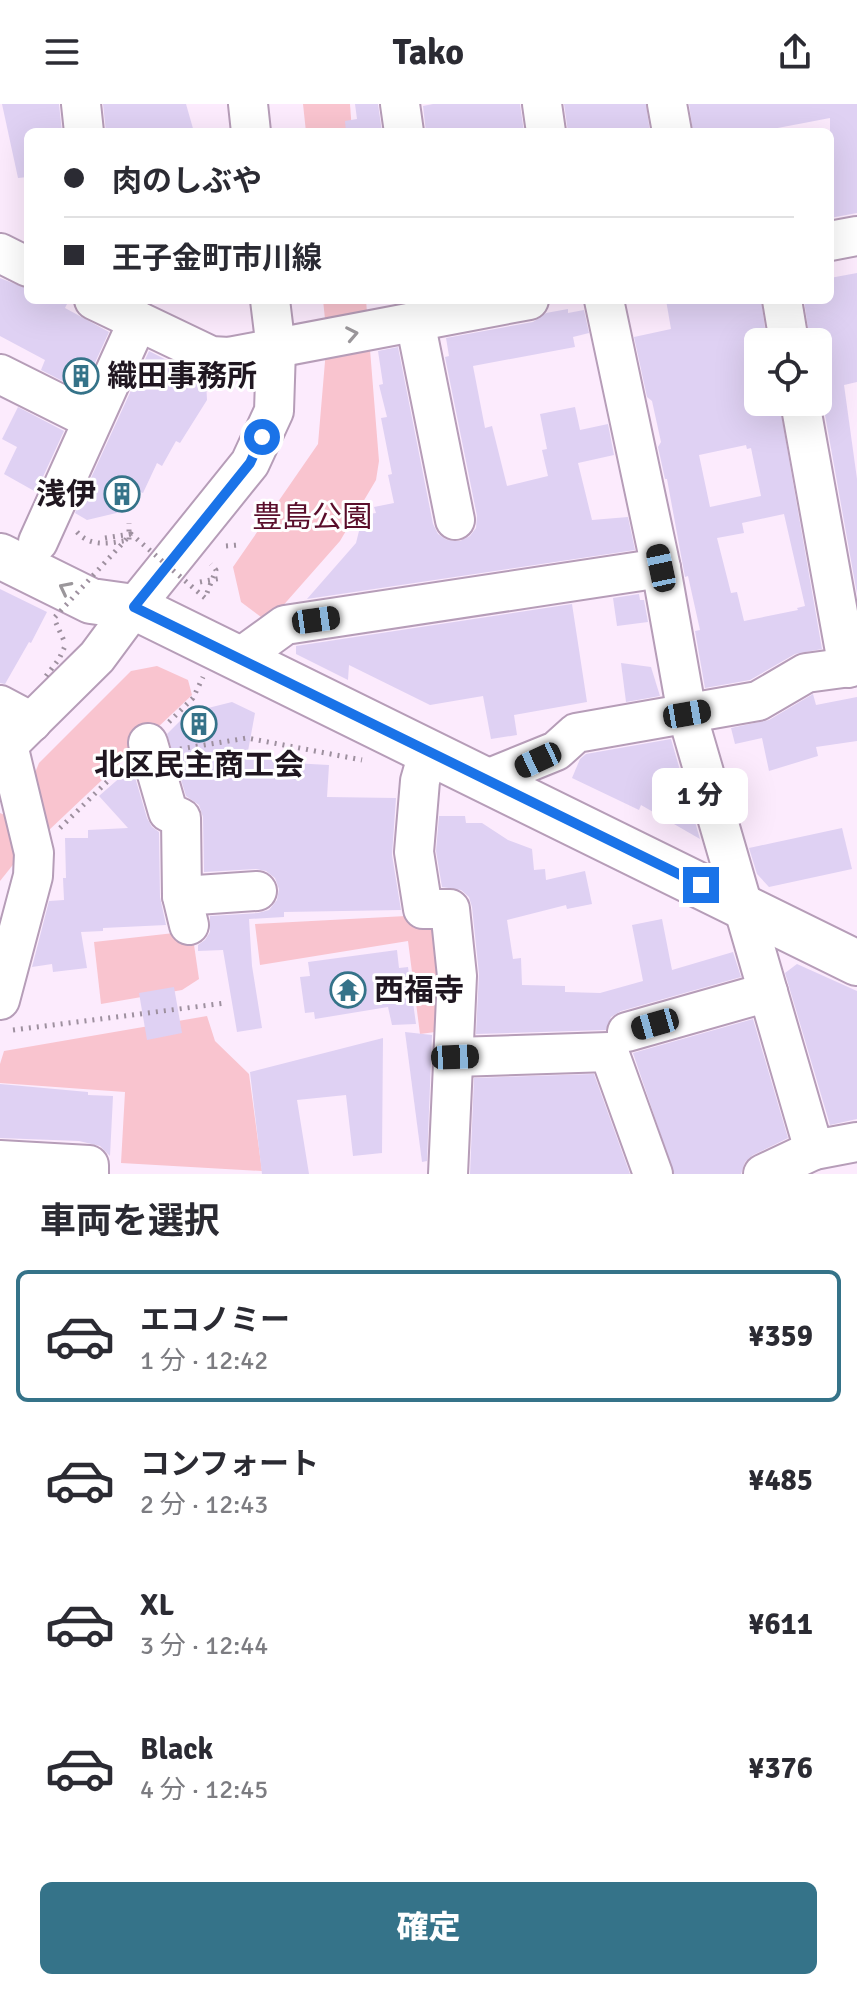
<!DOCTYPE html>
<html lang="ja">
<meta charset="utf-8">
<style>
body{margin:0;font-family:Signika,"Noto Sans JP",sans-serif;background:#f2f2f3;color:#2b2b33;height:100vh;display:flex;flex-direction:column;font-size:30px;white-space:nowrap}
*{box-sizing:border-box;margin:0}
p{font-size:26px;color:#7c7c81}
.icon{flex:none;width:44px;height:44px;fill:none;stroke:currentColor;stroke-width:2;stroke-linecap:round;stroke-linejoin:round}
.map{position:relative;height:1070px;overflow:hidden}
.drawer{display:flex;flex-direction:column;background:#fff;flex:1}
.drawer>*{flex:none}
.guide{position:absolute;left:24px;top:24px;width:810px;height:176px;border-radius:12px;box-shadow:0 8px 32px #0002;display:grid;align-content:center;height:176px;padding:0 40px;background:#fff}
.tools{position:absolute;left:744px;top:224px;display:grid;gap:16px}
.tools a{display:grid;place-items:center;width:88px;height:88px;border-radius:12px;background:#fff;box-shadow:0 8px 32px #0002;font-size:40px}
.end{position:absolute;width:36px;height:36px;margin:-18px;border:10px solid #1a73e8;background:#fff;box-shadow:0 0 0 4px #fff}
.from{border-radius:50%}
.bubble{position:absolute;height:56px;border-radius:12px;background:#fff;box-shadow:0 8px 32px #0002;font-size:26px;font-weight:800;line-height:56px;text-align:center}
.car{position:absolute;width:24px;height:48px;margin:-24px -12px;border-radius:10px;box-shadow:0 0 6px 2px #0007;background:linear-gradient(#222 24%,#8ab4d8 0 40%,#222 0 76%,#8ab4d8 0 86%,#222 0)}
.guide b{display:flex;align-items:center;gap:28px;height:76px;font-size:30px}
.guide b+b{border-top:2px solid #e1e1e2}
.guide i{width:20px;height:20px;background:#2b2b33}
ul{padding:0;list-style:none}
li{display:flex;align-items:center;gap:24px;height:132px;margin:0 16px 12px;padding:0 24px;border:4px solid transparent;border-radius:12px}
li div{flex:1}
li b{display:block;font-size:30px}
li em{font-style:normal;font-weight:800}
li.current{border-color:#357389}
li>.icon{width:72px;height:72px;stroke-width:1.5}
h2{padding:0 40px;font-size:36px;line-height:96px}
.button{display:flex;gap:16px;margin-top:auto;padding:16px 40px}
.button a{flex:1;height:92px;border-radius:12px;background:#357389;color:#fff;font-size:32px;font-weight:800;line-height:92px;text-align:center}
header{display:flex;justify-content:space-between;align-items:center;height:104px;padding:0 40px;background:#fff;font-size:36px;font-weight:800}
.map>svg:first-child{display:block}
.green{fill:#f9c4cf}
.building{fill:#dfd1f3;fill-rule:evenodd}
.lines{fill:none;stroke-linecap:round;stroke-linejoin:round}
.minor-casing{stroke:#b69db8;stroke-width:42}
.major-casing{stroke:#b69db8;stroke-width:48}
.path{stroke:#9e909f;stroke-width:5;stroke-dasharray:2 6;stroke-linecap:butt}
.minor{stroke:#fff;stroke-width:38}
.major{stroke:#fff;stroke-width:44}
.path-bridge{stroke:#9e909f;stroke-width:5;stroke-dasharray:2 6;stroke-linecap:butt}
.oneway{stroke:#9b979b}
.route{stroke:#1a73e8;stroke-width:10}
.labels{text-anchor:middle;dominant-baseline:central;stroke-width:6;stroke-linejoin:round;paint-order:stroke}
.poi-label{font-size:30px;font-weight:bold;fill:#201721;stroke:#fff;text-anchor:start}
.park-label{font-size:30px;fill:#5a0e2b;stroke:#fff}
</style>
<header><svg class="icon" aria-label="menu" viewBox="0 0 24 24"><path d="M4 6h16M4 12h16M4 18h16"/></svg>Tako<svg class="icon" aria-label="share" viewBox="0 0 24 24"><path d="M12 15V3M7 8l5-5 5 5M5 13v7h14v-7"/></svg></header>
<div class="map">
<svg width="857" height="1070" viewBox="0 0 857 1070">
<rect width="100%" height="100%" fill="#fcebfd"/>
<!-- green -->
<g class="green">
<path d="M303,0H350L352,28H306Z"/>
<path d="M323,196H366L379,357L376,376L340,437L280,505L261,513L241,498L233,463L318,340L327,234Z"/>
<path d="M157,562L188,576L192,591L48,727L32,676L39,659L131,567Z"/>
<path d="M0,709L12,714L20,752L0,777Z"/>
<path d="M444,810L450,926L420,930L408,837L260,861L255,820Z"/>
<path d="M192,827L199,875L182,886L101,900L94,838Z"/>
<path d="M207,912L215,937L249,970L262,1067L121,1059L125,988L0,979V960L4,947Z"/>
</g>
<!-- building -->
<g class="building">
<path d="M2,0H59L62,28H28V73L18,74Z"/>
<path d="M103,0H186L194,28H106Z"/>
<path d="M355,0H378L382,28H346L345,17L357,15Z"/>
<path d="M433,0H520L524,28H426L423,2Z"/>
<path d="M564,0H646L650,28H568Z"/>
<path d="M689,0H857V109L830,114V14L757,28H693Z"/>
<path d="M857,169V278L844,281L857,375V490L822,294L818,286V238H810L804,196H830V174Z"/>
<path d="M0,174L28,185V196H69L65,204L109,228L82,287L41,266L45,256L0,232Z"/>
<path d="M666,196H761L767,238H758V298H779L822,545L795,550L750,576L705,584L695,527L700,526L688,472L685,473L667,375H665L658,343L661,338L652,297L647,293L634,233L671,225ZM746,341L747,345L751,344L761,392L710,403L699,351ZM784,410L805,502L797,504L798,506L744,517L737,488L731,489L717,434L744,429L742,419Z"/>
<path d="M568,205V209L584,206L589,229L573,233L575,243L473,262L485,324L492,322L507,382L548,372L542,346L547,345L540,310L575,303L580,326L608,320L614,351L578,359L592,416L628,413L635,446L307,495L356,439L359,427L372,425L369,410L376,409L374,403L394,399L388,371L392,370L381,314L387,313L379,281L383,280L378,247L398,243L433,420L438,430L447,436L460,437L470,432L476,424L477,412L445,253L449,252L446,234L533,218L546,209Z"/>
<path d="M149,247L206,276L207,296L180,339L176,337L162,362L157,359L143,389L140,388L129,406L87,416L75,409Z"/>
<path d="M18,303L64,327L36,388L4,370L17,343L2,335Z"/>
<path d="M0,485L47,508L31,539L29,538L5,580L0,579Z"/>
<path d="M639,490L640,496H644L648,518L617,522L613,494Z"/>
<path d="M572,500L587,598L514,611L517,631L491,635L483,592L430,601L349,561L348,576L296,550V542Z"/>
<path d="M621,559L651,563L660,592L626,598Z"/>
<path d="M813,590L816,601L857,593V637L816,643L818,652L769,667L762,634L735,640L731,624L769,616Z"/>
<path d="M232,598L255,609L248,647L274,649L273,658L329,661L327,693L396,694L392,751L401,806L284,808V813L249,815L252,862L262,924L237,928L223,846L198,847V841L205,836L210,828V812L258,809L269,806L277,796L279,785L275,774L266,767L256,765L204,768L203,713L199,701L186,692L167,630L188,609Z"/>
<path d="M671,635L700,735L641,701L639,706L572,674L580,655L586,650Z"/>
<path d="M132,663L147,714L152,723L159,728L160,793L166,821L103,824V827L81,828L87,864L53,868L52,860L32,863L49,797L64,796L63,774H66L65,734H88V726L128,724L99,692Z"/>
<path d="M439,712H465L466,719H482L508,736L532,745L534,766L545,765L546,776L585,767L592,800L567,805L566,801L507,816L513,855L521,854L522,881L565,882V888L600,889L643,877L632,821L662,815L672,866L733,848L741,873L621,907L611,913L606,926L476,930L479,870L472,803L469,793L461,786L442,783L436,747Z"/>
<path d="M842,724L852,765L769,783L757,770L749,744Z"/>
<path d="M397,846L399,864L408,863L416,920L392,921L388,903L315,915L314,908L305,909L300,873L310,872L308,858Z"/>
<path d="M797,860L857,887V1015L830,1021L785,869Z"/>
<path d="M174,883L182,929L147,936L139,889Z"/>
<path d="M753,915L788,1034L753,1051L745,1058L741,1070H674L633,949Z"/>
<path d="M405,928L432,931L427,1057L422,1058Z"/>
<path d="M383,934L382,1049L353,1052L346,991L297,996L309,1070H262L250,968Z"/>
<path d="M594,970L630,1070H470L474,974Z"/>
<path d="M0,980L88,988V991L113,992L110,1052L100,1042L79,1037L0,1034Z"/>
</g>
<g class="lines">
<defs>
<g id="minor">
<path d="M81,0L84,28"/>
<path d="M248,0L251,28"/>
<path d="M400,0L404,28"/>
<path d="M542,0L546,28"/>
<path d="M667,0L672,28"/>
<path d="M830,137L857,132"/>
<path d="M0,149L28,163"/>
<path d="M94,196L211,252L229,253L529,196"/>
<path d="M604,196L661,464L687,610L814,1046L857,1038"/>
<path d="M782,196L789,238"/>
<path d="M415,217L455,416"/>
<path d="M0,270L92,316"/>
<path d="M800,298L848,564"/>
<path d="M38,438L138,217"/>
<path d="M238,555L285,521L661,464"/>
<path d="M0,601L32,618"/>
<path d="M148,639L168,708L181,714L182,792L189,821"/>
<path d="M0,649L97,553L134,503L250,359L274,307L276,245L270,196"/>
<path d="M428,649L420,677L414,748L423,805H450L457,872L448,1070"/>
<path d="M487,675L556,647L576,629L758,597L806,569L857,562"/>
<path d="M182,792L257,787"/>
<path d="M0,896L33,772L34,749L8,641"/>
<path d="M627,928L768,888"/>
<path d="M455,953L609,948L653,1070"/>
<path d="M0,1056L89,1061V1070"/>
<path d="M763,1070L814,1046"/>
</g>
<path id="major" d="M0,452L91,497L134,503L857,859"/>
</defs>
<!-- minor casing -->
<use href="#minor" class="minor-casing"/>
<!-- major casing -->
<use href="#major" class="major-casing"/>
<!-- path -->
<g class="path">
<path d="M77,428C91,444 110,439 129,436V419"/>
<path d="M226,442L238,441"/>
<path d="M200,478L222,474"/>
<path d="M56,519L65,539"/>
<path d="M169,618L193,594L203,573"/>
<path d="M180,645L247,634L362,656"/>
<path d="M60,724L121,664"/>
<path d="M13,926L226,899"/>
</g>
<!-- minor -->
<use href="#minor" class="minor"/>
<!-- major -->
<use href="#major" class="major"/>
<!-- path-bridge -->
<g class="path-bridge">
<path d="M105,434L131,430"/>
<path d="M55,513L131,430L205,494L216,466L211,460"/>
<path d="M46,572L59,555L66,540"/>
</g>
</g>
<!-- one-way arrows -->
<defs><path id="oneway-chevron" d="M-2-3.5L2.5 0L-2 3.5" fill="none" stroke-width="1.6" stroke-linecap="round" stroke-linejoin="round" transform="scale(2)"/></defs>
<g class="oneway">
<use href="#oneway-chevron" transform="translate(352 230) rotate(-11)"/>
<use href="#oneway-chevron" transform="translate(65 484) rotate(-153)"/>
</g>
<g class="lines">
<!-- route -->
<path class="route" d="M262,333L250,359L134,503L701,781"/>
</g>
<!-- icons -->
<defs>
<symbol id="building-ring" viewBox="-11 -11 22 22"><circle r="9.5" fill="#fff" stroke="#357389" stroke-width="1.5"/><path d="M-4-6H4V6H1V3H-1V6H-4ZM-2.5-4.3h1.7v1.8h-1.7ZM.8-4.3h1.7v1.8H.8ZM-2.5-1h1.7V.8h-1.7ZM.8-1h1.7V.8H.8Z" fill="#357389"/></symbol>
<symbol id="temple-ring" viewBox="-11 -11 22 22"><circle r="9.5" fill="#fff" stroke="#357389" stroke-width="1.5"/><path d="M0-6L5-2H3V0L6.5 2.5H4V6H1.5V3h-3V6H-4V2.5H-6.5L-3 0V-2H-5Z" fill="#357389"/></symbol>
</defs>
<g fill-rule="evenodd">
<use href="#building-ring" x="61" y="252" width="40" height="40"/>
<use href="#building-ring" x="102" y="370" width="40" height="40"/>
<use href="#building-ring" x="179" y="600" width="40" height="40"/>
<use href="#temple-ring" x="328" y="866" width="40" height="40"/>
</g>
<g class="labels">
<!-- poi labels -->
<g class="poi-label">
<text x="107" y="272">織田事務所</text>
<text x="96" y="390" text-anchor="end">浅伊</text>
<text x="199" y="661" text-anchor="middle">北区民主商工会</text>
<text x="374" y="886">西福寺</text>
</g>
<!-- park labels -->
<g class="park-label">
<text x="312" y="413">豊島公園</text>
</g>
</g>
</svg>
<div class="tools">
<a><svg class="icon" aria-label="locate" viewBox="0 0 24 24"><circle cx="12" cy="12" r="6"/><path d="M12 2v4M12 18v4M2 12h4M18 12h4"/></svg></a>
</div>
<i class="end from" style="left:262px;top:333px"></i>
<i class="end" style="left:701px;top:781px"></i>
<div class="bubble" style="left:652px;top:664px;width:96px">1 分</div>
<i class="car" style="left:661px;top:464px;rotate:348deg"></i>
<i class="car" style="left:316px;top:516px;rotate:82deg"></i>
<i class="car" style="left:687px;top:610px;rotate:80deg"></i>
<i class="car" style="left:538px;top:656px;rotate:245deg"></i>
<i class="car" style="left:655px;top:920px;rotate:254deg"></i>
<i class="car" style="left:455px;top:953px;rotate:88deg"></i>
<div class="guide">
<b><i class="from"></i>肉のしぶや</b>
<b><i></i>王子金町市川線</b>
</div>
</div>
<section class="drawer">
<h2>車両を選択</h2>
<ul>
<li class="current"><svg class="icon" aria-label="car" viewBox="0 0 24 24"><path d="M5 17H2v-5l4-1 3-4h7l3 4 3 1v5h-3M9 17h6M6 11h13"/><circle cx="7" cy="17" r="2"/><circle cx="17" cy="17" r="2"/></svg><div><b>エコノミー</b><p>1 分 · 12:42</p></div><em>¥359</em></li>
<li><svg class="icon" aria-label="car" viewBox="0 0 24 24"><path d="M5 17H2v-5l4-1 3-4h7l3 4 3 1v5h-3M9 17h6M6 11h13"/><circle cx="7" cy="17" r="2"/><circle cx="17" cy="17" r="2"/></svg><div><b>コンフォート</b><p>2 分 · 12:43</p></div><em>¥485</em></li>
<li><svg class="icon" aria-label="car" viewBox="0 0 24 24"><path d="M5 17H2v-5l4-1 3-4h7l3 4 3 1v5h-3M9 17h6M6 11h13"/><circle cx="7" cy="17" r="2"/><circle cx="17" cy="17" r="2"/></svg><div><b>XL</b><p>3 分 · 12:44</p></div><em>¥611</em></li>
<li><svg class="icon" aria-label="car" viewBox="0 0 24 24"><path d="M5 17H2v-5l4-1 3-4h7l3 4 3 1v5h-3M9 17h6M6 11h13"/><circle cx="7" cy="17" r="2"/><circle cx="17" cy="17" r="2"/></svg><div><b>Black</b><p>4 分 · 12:45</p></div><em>¥376</em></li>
</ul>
<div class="button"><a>確定</a></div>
</section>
